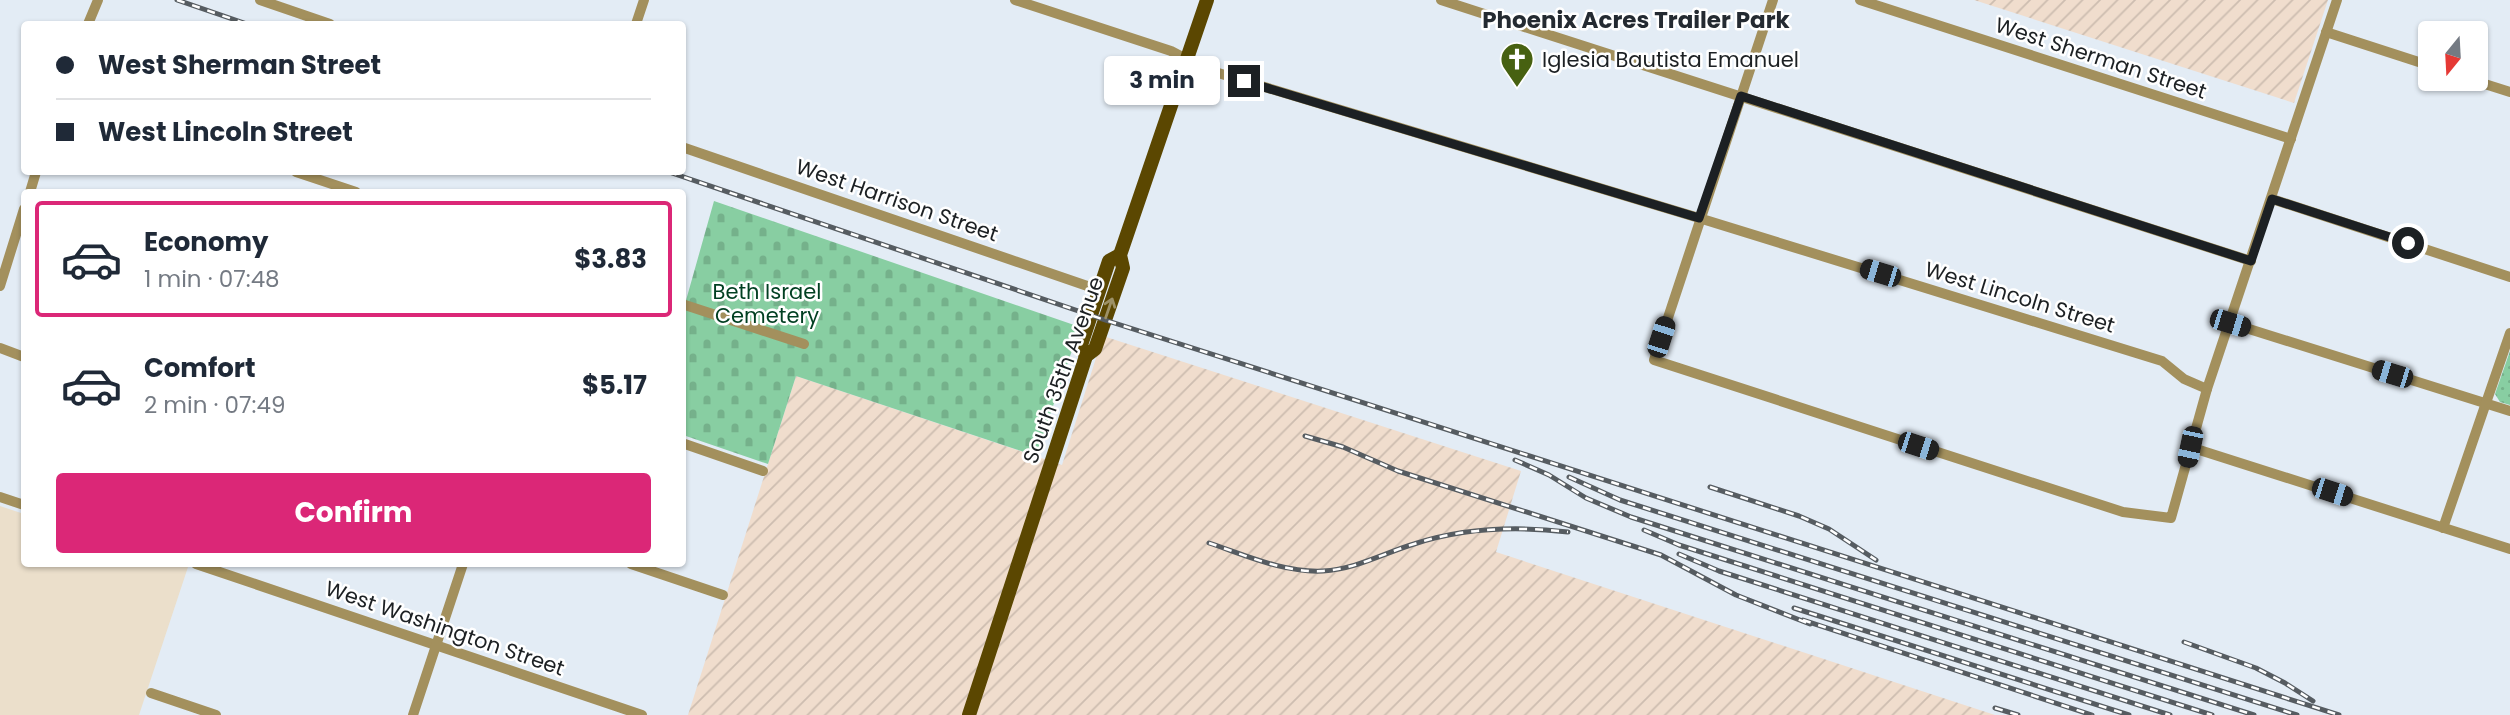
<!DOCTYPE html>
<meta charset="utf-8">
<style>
body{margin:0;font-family:Poppins,sans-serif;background:#f2f2f3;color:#1f2937;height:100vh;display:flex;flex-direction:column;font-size:26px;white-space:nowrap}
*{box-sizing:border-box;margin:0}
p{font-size:23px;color:#747a83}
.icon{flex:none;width:38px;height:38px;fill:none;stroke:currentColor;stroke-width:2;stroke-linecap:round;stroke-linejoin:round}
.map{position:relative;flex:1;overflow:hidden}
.sheet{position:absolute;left:21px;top:189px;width:665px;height:378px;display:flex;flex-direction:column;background:#fff;border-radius:7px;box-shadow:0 2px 5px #0004}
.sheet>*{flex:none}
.guide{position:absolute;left:21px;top:21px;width:665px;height:154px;border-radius:7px;box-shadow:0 2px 5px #0004;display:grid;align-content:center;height:154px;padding:0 35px;background:#fff}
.needle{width:46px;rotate:198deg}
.fabs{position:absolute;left:2418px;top:21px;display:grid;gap:14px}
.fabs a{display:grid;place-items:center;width:70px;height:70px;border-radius:7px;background:#fff;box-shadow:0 2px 5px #0004;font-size:35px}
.end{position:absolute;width:32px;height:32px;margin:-16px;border:9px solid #1c2023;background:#fff;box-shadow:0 0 0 4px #fff}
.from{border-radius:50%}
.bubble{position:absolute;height:49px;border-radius:7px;background:#fff;box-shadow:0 2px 5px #0004;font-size:23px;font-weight:700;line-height:49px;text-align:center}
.car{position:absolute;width:21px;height:42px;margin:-21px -10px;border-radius:9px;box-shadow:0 0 5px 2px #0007;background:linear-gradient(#222 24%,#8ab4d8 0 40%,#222 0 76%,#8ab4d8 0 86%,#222 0)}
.guide b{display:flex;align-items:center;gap:24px;height:66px;font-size:26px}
.guide b+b{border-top:2px solid #e0e1e3}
.guide i{width:18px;height:18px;background:#1f2937}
ul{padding:12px 0 0;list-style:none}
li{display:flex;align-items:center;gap:21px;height:116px;margin:0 14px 10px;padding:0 21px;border:4px solid transparent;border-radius:7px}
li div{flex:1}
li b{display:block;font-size:26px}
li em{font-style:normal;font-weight:700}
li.active{border-color:#db2777}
li>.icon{width:63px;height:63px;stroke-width:1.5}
.button{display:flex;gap:14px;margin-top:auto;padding:14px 35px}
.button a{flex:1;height:80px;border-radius:7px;background:#db2777;color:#fff;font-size:28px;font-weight:700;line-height:80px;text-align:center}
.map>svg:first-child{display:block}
.industrial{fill:url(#industrial-furrows)}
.education{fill:#ebdfcb}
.grass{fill:url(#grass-dots)}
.cemetery{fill:url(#cemetery-stones)}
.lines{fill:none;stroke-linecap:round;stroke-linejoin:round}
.minor{stroke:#a3905d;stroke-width:10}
.major{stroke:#5b4701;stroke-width:14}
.rail-casing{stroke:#565c61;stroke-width:5}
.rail{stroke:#fff;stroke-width:2.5;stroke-dasharray:8;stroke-linecap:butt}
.oneway{stroke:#9d9167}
.route{stroke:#1c2023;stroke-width:9}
.labels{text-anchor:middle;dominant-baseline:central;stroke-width:5;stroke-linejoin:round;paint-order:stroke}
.street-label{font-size:21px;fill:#1c2023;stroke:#fff}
.poi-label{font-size:21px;fill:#1c2023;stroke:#fff;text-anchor:start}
.park-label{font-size:21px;fill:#003f21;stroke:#fff}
.neighbourhood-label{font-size:23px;font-weight:bold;fill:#242a31;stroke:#fff}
</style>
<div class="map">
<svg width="2510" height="715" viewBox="0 0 2510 715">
<defs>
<pattern id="industrial-furrows" width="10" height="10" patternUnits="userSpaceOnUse" patternTransform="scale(1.75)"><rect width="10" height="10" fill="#f0ddcd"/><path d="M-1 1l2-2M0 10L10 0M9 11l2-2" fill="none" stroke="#cdbdb0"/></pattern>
<pattern id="grass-dots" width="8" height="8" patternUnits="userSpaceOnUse" patternTransform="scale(1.75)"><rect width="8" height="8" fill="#88cea2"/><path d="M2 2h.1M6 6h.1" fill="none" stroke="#75b18b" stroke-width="1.8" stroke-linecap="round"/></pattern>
<pattern id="cemetery-stones" width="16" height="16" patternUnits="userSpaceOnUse" patternTransform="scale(1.75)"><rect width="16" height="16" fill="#88cea2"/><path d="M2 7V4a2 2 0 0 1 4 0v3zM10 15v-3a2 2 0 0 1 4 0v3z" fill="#75b18b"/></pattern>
</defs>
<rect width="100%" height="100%" fill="#e3ecf5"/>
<!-- industrial -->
<g class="industrial">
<path d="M1974,0H2328L2294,103Z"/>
<path d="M1103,336L1521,471L1496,552L1995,715H688L796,376L1062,465Z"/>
</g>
<!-- education -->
<path class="education" d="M0,506L24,514V564H176L188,567L139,715H0Z"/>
<!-- grass -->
<path class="grass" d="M2510,351V405L2500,402L2495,394Z"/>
<!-- cemetery -->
<path class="cemetery" d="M714,201L1080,327L1036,456L796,376L768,464L683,435V311Z"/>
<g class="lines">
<!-- minor -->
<g class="minor">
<path d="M260,0L330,24"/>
<path d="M1015,0L1171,51L1205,69L1699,218L2162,361L2184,379L2207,389"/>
<path d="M1441,0L2251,261"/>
<path d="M1773,0L1654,360L2123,512L2171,518L2207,389L2337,0"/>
<path d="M1860,0L2291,139"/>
<path d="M88,24L98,0"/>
<path d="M636,24L644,0"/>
<path d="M2326,32L2431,66"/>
<path d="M2469,79L2510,92"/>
<path d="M682,147L1099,290"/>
<path d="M296,172L356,192"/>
<path d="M30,192L36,172"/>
<path d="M2272,199L2510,277"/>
<path d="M0,286L24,209"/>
<path d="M682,304L804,344"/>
<path d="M2230,323L2510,411"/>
<path d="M0,348L24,357"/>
<path d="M682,443L763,471"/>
<path d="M2190,447L2510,549"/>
<path d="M0,497L24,505"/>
<path d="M2443,528L2510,333"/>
<path d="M196,564L642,715"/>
<path d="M631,564L723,595"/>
<path d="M151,693L216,715"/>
<path d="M413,715L463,564"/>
</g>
<!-- major -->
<g class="major">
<path d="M1086,356L1081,345L1109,261L1120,255"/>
<path d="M969,715L1086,356L1095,349L1123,268L1120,255L1207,0"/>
</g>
<defs>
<g id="rail">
<path d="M177,0L247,24"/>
<path d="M669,172L1105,320L2339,715"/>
<path d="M1305,436L1343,447L1398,471L1661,555L1736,595L1810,624"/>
<path d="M1515,460L1549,475L1586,498L1631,517L2254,715"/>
<path d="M1569,477L1620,500L2297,715"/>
<path d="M1710,487L1799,516L1829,529L1876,560"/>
<path d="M1644,530L1679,545L2212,715"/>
<path d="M1209,543C1245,555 1284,573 1323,571C1356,569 1384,553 1414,544C1463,528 1517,526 1568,532"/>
<path d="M1679,554L1719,571L2170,715"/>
<path d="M1794,608L2129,715"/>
<path d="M1803,620L2092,715"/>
<path d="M2184,642L2256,668L2285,683L2313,701"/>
<path d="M1995,708L2018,715"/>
</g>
</defs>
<!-- rail casing -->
<use href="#rail" class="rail-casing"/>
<!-- rail -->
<use href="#rail" class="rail"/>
</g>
<!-- one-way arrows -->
<defs><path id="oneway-shaft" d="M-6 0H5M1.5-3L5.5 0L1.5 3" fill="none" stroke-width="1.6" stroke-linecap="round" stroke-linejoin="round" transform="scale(1.75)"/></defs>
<use class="oneway" href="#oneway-shaft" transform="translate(1109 308) rotate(-71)"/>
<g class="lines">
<!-- route -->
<path class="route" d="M1244,81L1699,218L1741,96L2251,261L2272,199L2408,243"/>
</g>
<!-- icons -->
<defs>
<symbol id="church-pin" viewBox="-11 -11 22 30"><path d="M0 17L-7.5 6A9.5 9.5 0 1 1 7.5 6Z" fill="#476111" stroke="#fff"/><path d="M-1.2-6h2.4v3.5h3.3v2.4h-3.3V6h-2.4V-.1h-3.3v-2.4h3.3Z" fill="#fff"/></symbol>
</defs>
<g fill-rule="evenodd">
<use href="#church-pin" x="1498" y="40" width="38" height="52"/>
</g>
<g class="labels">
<!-- street labels -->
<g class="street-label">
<text transform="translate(2101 58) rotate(18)">West Sherman Street</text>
<text transform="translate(897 200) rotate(19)">West Harrison Street</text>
<text transform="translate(2020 297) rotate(17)">West Lincoln Street</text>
<text transform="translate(1063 370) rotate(-70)">South 35th Avenue</text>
<text transform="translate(445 628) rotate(19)">West Washington Street</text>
</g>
<!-- poi labels -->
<g class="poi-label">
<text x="1542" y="59">Iglesia Bautista Emanuel</text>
</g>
<!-- park labels -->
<g class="park-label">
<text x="767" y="291">Beth Israel<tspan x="767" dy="24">Cemetery</tspan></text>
</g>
<!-- neighbourhood labels -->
<g class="neighbourhood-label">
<text x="1636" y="20">Phoenix Acres Trailer Park</text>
</g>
</g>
</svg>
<div class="fabs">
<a><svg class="needle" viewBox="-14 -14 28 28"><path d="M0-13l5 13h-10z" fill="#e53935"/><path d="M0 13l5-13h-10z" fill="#747a83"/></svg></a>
</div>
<i class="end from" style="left:2408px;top:243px"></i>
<i class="end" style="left:1244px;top:81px"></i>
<div class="bubble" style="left:1104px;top:56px;width:116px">3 min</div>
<i class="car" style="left:1880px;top:273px;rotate:287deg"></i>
<i class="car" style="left:2230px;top:323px;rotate:107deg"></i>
<i class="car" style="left:1661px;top:337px;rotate:18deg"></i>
<i class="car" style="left:2392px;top:374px;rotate:287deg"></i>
<i class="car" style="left:1918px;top:446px;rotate:108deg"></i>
<i class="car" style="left:2190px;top:447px;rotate:192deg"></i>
<i class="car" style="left:2332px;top:492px;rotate:108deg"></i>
<div class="guide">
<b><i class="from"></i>West Sherman Street</b>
<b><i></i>West Lincoln Street</b>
</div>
<section class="sheet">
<ul>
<li class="active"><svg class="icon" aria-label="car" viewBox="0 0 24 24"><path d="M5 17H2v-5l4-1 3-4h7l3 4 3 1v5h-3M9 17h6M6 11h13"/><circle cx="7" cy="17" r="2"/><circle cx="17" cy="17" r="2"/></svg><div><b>Economy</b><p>1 min · 07:48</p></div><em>$3.83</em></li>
<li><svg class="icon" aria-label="car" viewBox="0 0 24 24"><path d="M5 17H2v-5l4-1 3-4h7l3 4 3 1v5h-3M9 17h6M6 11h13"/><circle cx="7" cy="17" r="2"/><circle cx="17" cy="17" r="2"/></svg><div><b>Comfort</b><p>2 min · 07:49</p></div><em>$5.17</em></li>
</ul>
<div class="button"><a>Confirm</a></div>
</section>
</div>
